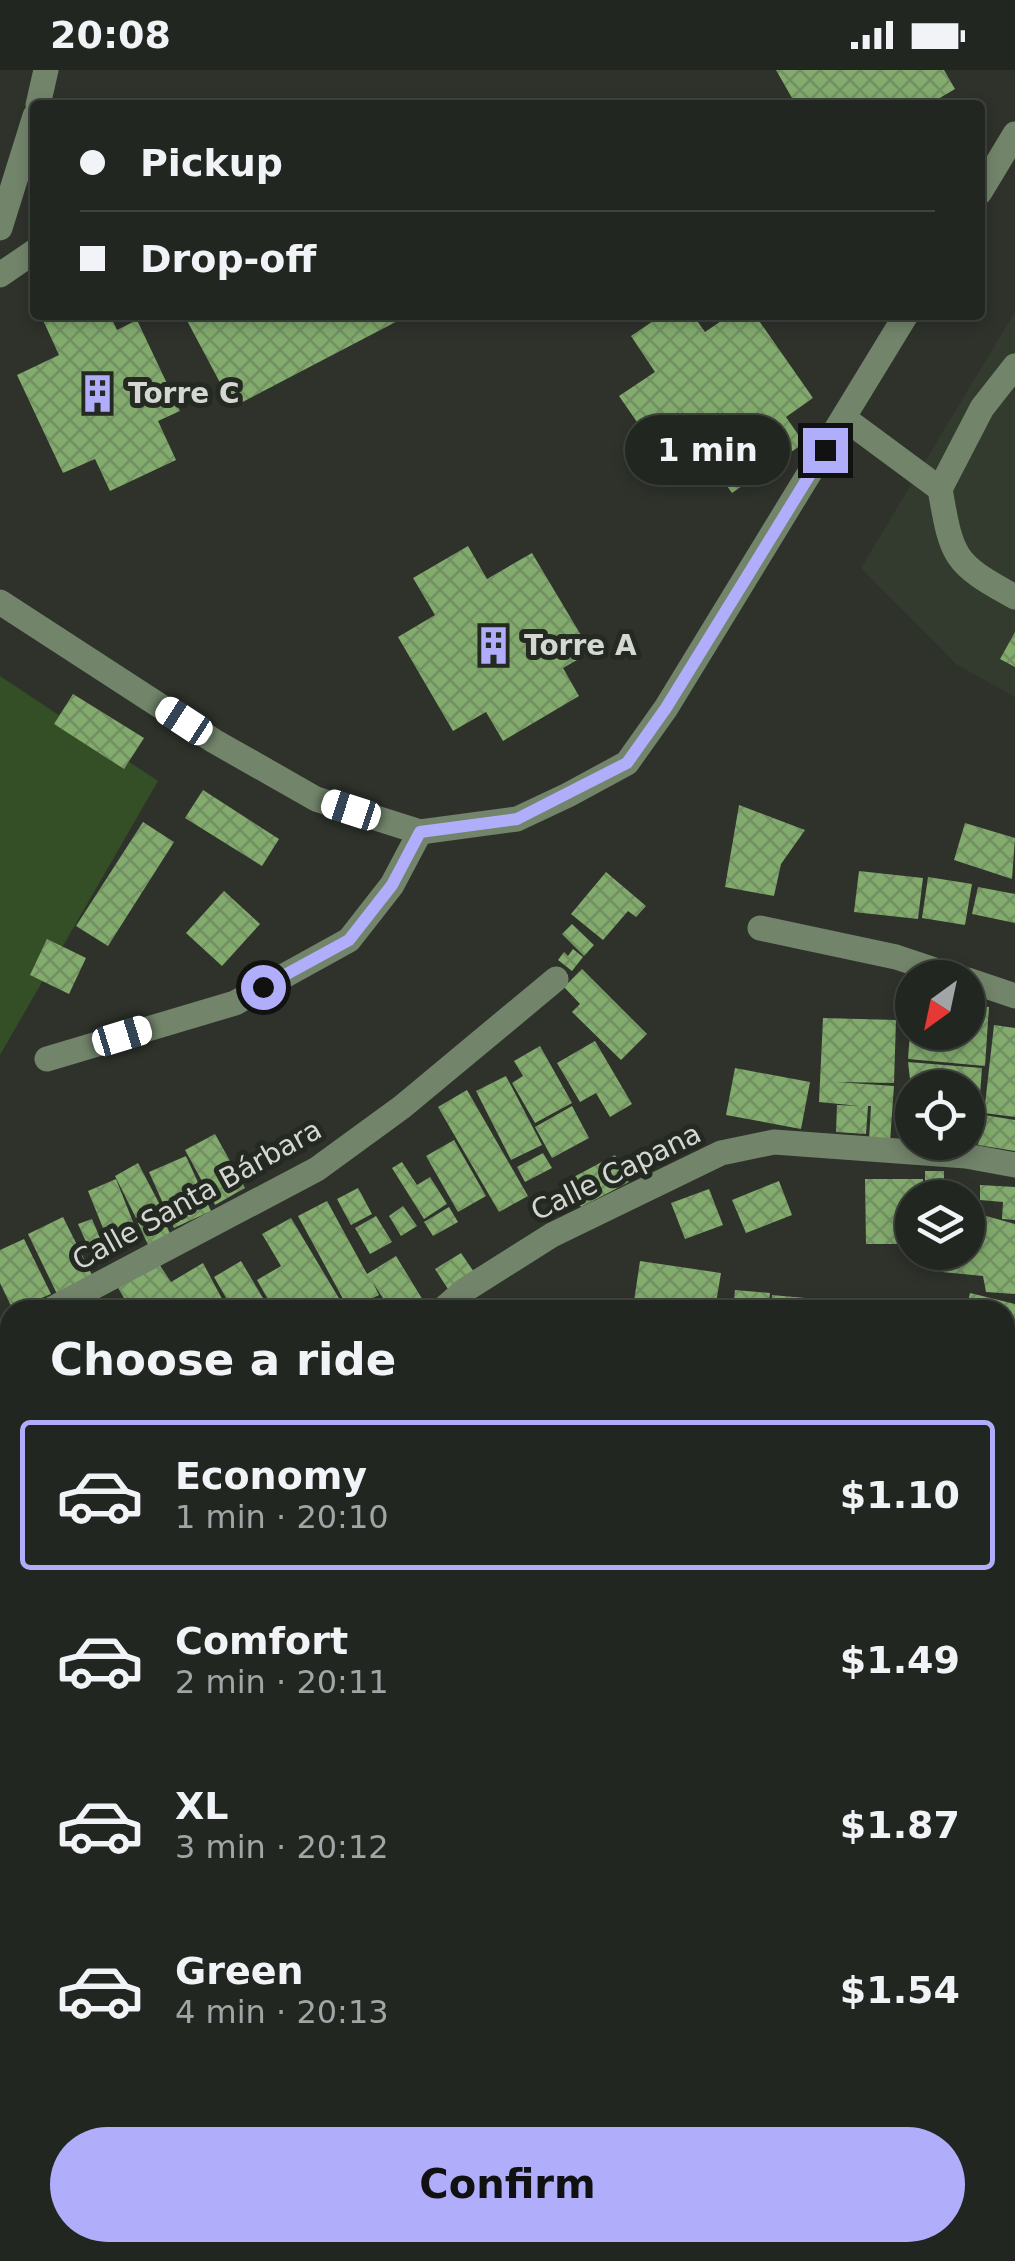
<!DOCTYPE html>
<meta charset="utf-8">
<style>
body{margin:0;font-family:"DejaVu Sans",sans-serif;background:#2a2e29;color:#f1f3f6;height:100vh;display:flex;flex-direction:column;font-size:38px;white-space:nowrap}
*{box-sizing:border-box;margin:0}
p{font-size:32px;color:#a2a5a5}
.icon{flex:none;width:55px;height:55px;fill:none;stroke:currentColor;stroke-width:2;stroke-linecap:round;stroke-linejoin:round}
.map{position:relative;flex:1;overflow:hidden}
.sheet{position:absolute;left:0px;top:1230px;width:1015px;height:962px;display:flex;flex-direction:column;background:#222620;border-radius:30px 30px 0 0;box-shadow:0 5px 15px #0003,0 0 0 2px #3f433e}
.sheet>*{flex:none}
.guide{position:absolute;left:30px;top:30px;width:955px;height:220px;border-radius:10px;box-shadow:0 5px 15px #0003,0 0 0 2px #3f433e;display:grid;align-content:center;height:220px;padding:0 50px;background:#222620}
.needle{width:65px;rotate:213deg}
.tools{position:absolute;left:895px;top:890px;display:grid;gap:20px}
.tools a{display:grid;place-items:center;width:90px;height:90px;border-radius:50%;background:#222620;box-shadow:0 5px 15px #0003,0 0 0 2px #3f433e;font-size:50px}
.end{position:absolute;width:45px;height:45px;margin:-22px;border:12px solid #b0aefa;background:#111;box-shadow:0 0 0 5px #111}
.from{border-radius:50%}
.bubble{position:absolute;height:70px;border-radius:35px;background:#222620;box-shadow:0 5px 15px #0003,0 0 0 2px #3f433e;font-size:32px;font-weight:700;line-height:70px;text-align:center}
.car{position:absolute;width:30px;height:60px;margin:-30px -15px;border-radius:12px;box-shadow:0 0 8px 2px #0007;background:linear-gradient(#fff 24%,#345 0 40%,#fff 0 76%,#345 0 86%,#fff 0)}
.guide b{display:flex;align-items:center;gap:35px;height:95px;font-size:38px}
.guide b+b{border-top:2px solid #3f433e}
.guide i{width:25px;height:25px;background:#f1f3f6}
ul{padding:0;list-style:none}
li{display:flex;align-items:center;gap:30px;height:150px;margin:0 20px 15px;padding:0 30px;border:5px solid transparent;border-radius:10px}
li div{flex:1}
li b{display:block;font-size:38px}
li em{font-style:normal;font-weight:700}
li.current{border-color:#b0aefa}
li>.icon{width:90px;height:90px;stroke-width:1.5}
h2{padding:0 50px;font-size:45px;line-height:120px}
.action{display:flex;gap:20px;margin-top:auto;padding:20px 50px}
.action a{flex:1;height:115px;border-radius:60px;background:#b0aefa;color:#111;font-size:40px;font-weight:700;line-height:115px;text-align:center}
.status{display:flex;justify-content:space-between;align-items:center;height:70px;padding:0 50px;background:#222620;direction:ltr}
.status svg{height:28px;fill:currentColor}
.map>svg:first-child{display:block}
.built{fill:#333b2f}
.pitch{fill:#344e26}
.water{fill:url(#water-waves)}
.building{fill:url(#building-cross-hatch)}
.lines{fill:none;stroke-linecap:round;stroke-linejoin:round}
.path{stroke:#898c86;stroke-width:6;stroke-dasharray:2.5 8;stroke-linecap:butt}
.minor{stroke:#72846a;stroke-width:25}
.major{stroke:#b3d7a1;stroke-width:25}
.route{stroke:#b0aefa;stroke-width:12}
.labels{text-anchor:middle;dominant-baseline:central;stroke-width:10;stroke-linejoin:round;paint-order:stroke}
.poi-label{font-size:28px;font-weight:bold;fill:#d4d7d2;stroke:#242922;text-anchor:start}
.street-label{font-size:28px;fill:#d4d7d2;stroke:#242922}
</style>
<div class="status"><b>20:08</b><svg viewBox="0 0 49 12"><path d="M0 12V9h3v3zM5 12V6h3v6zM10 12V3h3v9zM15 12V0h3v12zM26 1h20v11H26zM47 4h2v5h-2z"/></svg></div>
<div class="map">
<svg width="1015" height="2191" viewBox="0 0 1015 2191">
<defs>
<pattern id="water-waves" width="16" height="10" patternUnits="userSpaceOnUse" patternTransform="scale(2.5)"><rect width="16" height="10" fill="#658c50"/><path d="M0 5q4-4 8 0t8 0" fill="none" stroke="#58714a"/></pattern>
<pattern id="building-cross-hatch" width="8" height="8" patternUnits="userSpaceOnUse" patternTransform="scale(2.5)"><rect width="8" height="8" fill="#82ab6d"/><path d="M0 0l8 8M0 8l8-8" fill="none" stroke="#729062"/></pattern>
</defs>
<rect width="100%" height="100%" fill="#2e322b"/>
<!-- built -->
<path class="built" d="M1015,242V627L956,594L861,498Z"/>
<!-- pitch -->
<path class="pitch" d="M0,606L158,711L0,985Z"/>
<!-- water -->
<path class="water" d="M1005,1998H1015V2191H0V2023L10,2024V2182H752L808,2190L811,2182H1005Z"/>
<!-- building -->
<g class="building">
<path d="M776,0H944L955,19L928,35H796Z"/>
<path d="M49,245H110L117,260L137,250L180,341L158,351L176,390L110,421L95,389L63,403L17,305L59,285L42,248Z"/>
<path d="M184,245H409L233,337Z"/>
<path d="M662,245H693L705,262L730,245H755L813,328L786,347L804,373L732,423L713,396L682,417L619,326L655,302L631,266Z"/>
<path d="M468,476L487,509L532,483L591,582L563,598L579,626L503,671L486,642L453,661L398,567L435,545L413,508Z"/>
<path d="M1015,562V597L1000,589Z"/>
<path d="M73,624L144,668L124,699L54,654Z"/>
<path d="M203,720L279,769L262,796L185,748Z"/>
<path d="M739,735L805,760L781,794L774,826L725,817Z"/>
<path d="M143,752L174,772L108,876L76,856Z"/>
<path d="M965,753L1015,768L1012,809L954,790Z"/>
<path d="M859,801L923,808L918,849L854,842Z"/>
<path d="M606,802L646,836L636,847L628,841L603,870L571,844Z"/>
<path d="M928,807L972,814L965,855L922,848Z"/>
<path d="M978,817L1015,824V853L972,844Z"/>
<path d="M224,821L260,854L222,896L186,863Z"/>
<path d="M572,854L594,875L584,886L562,864Z"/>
<path d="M47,869L86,888L69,924L30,905Z"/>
<path d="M573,879L583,887L572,901L558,890L564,882L568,886Z"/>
<path d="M582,899L647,964L621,990L572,942L580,934L564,917Z"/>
<path d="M968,935L989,937L985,996L908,989L910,962H968Z"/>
<path d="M823,948L896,950L894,1013L836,1012L894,1016L890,1072L869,1070L871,1036H868L866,1064L836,1062L837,1035L860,1036L819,1032Z"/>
<path d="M994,955L1015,958V1047L984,1043Z"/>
<path d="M595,971L632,1034L610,1047L596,1023L580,1032L557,993Z"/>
<path d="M540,976L572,1033L535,1053L512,1013L523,1006L514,991Z"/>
<path d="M908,992L982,998L977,1065L968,1064V1018H911Z"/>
<path d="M735,998L810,1012L801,1059L726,1045Z"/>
<path d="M506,1006L542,1075L511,1090L476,1021Z"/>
<path d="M467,1020L528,1126L499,1142L438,1037Z"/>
<path d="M572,1036L589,1068L552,1088L535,1057Z"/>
<path d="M984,1045L1015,1050V1081L978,1075Z"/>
<path d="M215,1064L245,1118L215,1135L185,1080Z"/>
<path d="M454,1070L486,1126L458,1142L426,1086Z"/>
<path d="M543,1083L552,1098L525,1112L517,1097Z"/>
<path d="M615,1085L629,1112L581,1137L568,1110Z"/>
<path d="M186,1086L211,1141L174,1158L149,1102Z"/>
<path d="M402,1092L417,1115L430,1107L447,1134L424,1149L392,1098Z"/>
<path d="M138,1093L160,1135L136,1148L115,1106Z"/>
<rect x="925" y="1101" width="19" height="27"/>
<path d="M116,1109L139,1167L111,1178L88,1121Z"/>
<path d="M865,1109H923V1128H912V1174H866Z"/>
<path d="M779,1111L792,1145L746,1163L732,1130Z"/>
<path d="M980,1115L1015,1117V1150L1002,1149L1003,1132L980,1130Z"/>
<path d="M358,1118L372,1144L351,1155L337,1129Z"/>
<path d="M709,1119L723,1155L685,1169L671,1133Z"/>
<path d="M327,1131L367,1204L396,1186L429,1240H391L373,1213L379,1225L349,1240L298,1146Z"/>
<path d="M403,1136L417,1156L401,1166L389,1146Z"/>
<path d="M449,1137L458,1152L433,1166L424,1152Z"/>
<path d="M968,1141L1015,1154V1224L986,1222L983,1206L932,1201V1182H968Z"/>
<path d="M161,1143L171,1166L149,1177L138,1153Z"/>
<path d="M376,1146L392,1172L370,1184L355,1158Z"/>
<path d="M63,1147L94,1209L58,1226L28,1164Z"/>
<path d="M291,1148L346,1240H274L257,1210L281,1196L262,1164Z"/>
<path d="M92,1149L103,1175L90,1181L78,1154Z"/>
<path d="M24,1169L51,1224L13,1240L0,1213V1180Z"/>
<path d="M461,1183L474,1202L448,1219L435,1199Z"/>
<path d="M241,1191L270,1240H233L214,1207Z"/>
<path d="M640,1191L721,1203L716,1233L706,1231L704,1240L633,1238Z"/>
<path d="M203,1193L228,1240H131L117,1216L159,1194L171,1212Z"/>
<path d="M735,1220L770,1223L768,1240H733Z"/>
<path d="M970,1223L1015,1234V1276L1005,1274V1240H966Z"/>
<path d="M772,1225L827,1230L826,1240H771Z"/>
<path d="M1005,1463L1015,1466V1549H1010Z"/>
<rect x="1005" y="1580" width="10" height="38"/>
<path d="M0,1859H10V1931L0,1930Z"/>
<path d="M0,1968L10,1969V2008L0,2007Z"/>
</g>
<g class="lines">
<!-- path -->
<g class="path">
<path d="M0,1827H10"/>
<path d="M1005,1945L1015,1949"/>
<path d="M1005,2085H1015"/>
<path d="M965,2191V2182"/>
</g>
<!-- minor -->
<g class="minor">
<path d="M38,35L46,0"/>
<path d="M980,122L1015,64"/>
<path d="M0,158L35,46"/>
<path d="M0,205L35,181"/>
<path d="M844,348L940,419C952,488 953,493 1015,527"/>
<path d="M940,419L982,338L1015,296"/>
<path d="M0,532L214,671L316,729L420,762L517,749L568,725L627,693L666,638L906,245"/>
<path d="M760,858L896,887L959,908"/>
<path d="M968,910L1015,926"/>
<path d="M47,989L235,933L349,870L392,815L420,762"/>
<path d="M50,1240L317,1099L402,1037L556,909"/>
<path d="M442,1240L465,1220L552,1165L721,1083L774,1072L966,1086L1015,1095"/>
<path d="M0,1267L10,1262"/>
<path d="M0,1299L10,1306"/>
<path d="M1005,1447L1015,1450"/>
<path d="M0,1601L10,1603"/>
<path d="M1005,1632L1015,1631"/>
<path d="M0,2018H3"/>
</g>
<!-- major -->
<g class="major">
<path d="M0,1695L10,1696"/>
<path d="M1005,1710L1015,1708"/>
<path d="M0,1757L10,1758"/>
<path d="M1005,1859L1015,1860"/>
</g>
</g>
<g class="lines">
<!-- route -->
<path class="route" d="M263,917L349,870L392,815L420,762L517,749L627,693L666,638L825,380"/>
</g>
<!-- icons -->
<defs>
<symbol id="building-bare" viewBox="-9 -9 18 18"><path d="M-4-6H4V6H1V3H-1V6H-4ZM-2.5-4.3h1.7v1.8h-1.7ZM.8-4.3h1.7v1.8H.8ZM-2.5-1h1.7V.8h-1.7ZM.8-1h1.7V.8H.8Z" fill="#b0aefa" stroke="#242922" stroke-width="2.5" paint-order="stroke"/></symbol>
</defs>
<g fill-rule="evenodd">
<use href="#building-bare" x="70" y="296" width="55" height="55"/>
<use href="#building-bare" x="466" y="548" width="55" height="55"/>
</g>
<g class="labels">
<!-- poi labels -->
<g class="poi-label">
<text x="128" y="323">Torre C</text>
<text x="524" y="575">Torre A</text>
</g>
<!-- street labels -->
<g class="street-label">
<text transform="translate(616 1102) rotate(-26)">Calle Capana</text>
<text transform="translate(197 1125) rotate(-29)">Calle Santa Bárbara</text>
</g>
</g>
</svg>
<div class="tools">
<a><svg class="needle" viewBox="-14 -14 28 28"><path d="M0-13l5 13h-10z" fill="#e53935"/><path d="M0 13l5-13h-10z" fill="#a2a5a5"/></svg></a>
<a><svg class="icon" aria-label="locate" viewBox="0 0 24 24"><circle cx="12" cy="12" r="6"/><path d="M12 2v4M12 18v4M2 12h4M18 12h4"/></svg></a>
<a><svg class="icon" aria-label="layers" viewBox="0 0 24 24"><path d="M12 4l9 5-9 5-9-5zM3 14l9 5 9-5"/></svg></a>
</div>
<i class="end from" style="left:263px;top:917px"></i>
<i class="end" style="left:825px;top:380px"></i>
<div class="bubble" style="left:625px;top:345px;width:165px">1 min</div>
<i class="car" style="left:184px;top:651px;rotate:303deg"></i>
<i class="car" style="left:351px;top:740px;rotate:288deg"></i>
<i class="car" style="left:122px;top:966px;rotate:73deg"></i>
<div class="guide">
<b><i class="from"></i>Pickup</b>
<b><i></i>Drop-off</b>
</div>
<section class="sheet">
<h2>Choose a ride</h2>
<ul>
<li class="current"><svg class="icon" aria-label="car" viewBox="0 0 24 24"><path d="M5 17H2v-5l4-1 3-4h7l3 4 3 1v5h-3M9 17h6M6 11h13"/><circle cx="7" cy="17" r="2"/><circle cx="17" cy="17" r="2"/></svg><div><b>Economy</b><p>1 min · 20:10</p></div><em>$1.10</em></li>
<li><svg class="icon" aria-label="car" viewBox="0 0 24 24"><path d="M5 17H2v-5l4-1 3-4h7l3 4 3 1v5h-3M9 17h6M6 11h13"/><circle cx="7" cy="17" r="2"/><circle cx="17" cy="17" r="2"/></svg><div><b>Comfort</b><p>2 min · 20:11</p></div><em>$1.49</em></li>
<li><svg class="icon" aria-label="car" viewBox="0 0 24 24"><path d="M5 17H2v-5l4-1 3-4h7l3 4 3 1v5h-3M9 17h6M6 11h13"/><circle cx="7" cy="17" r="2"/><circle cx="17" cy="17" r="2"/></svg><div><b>XL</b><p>3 min · 20:12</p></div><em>$1.87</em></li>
<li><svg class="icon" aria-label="car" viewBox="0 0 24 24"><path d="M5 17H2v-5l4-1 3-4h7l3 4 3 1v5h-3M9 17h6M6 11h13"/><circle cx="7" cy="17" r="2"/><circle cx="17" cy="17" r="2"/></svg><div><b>Green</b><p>4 min · 20:13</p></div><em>$1.54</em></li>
</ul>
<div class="action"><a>Confirm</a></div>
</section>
</div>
